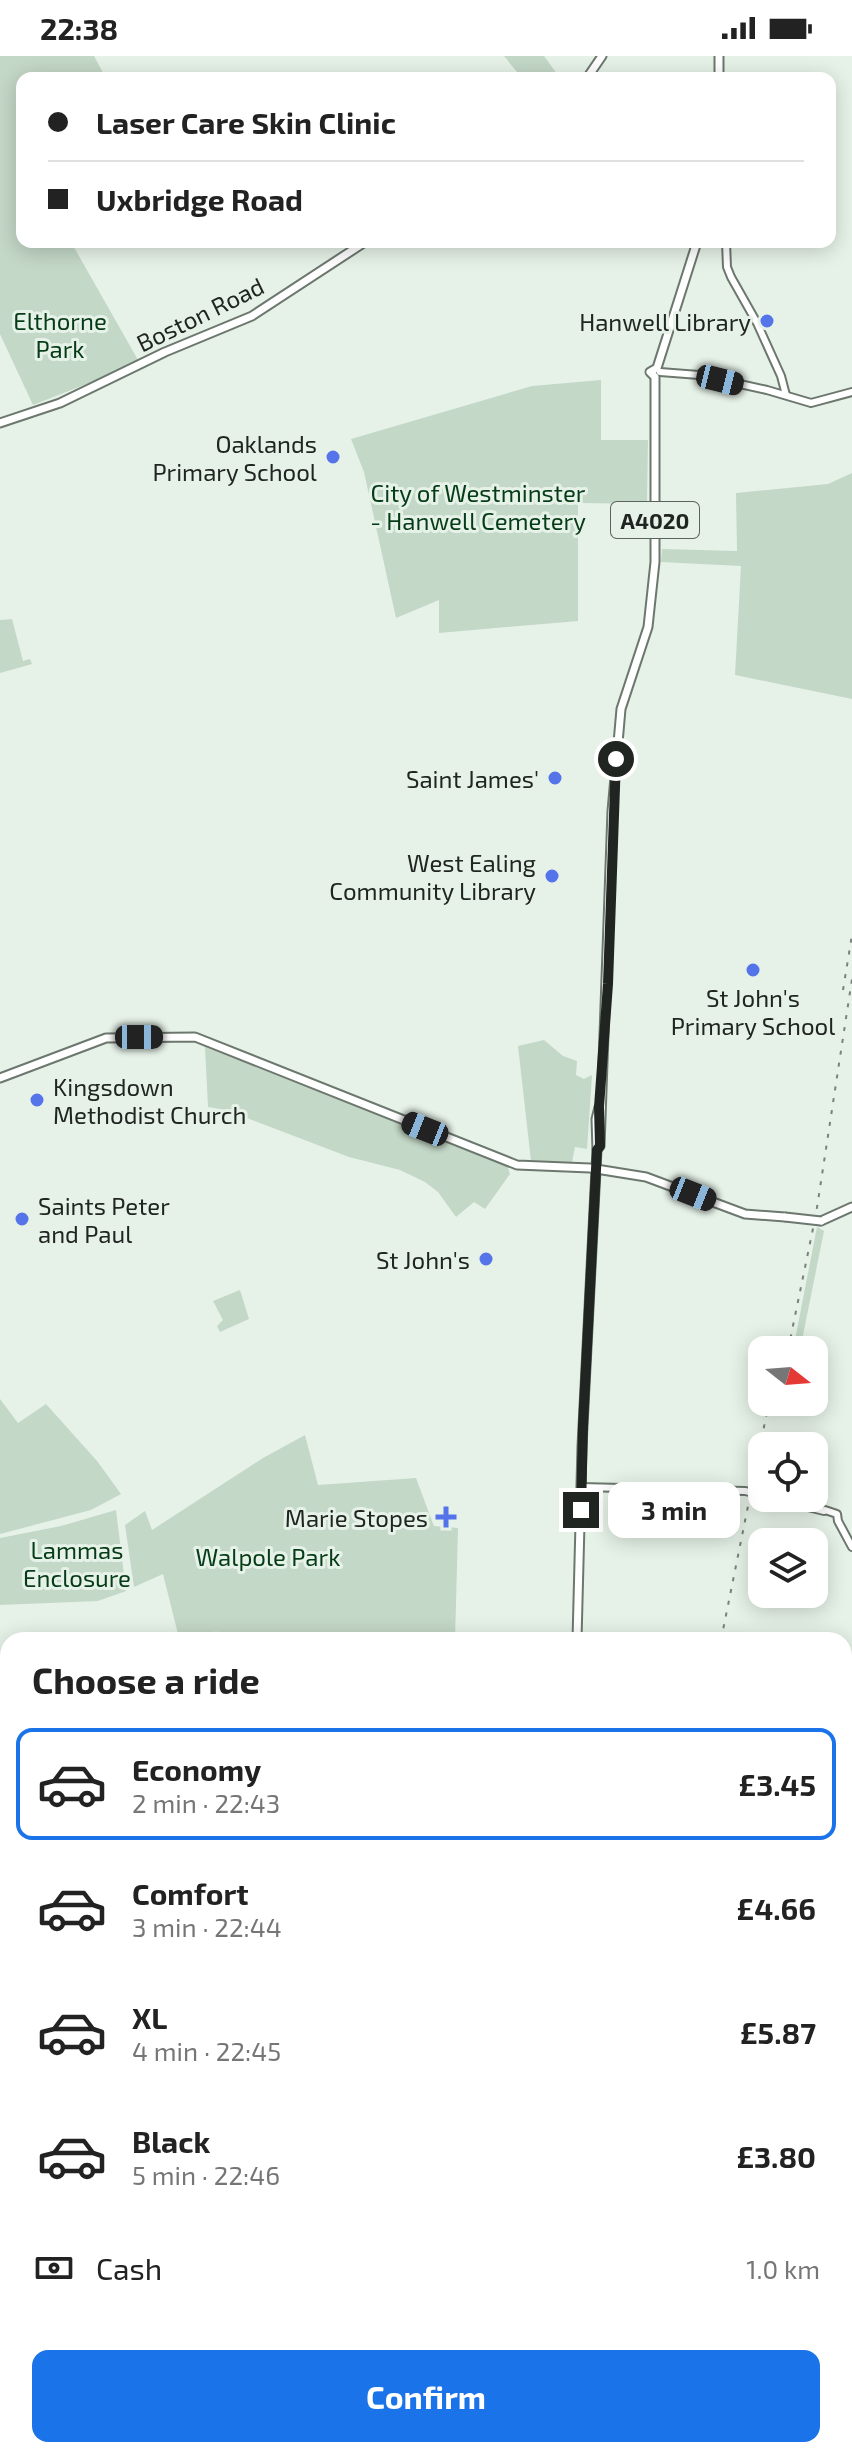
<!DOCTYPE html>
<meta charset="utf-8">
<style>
body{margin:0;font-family:"Exo 2",sans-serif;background:#f2f2f2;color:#222;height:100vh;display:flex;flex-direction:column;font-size:30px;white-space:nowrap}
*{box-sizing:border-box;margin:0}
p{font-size:26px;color:#767676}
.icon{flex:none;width:44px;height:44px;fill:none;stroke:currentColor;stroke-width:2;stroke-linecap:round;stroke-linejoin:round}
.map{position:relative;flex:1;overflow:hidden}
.panel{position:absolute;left:0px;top:1576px;width:852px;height:826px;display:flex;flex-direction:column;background:#fff;border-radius:24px 24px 0 0;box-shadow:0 4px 20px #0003}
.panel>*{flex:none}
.banner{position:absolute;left:16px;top:16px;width:820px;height:176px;border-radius:16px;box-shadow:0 4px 20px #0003;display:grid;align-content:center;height:176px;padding:0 32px;background:#fff}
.needle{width:52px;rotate:107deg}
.controls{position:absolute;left:748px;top:1280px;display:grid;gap:16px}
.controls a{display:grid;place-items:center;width:80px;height:80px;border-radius:16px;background:#fff;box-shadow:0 4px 20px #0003;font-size:40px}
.end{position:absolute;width:36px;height:36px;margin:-18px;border:10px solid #212522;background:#fff;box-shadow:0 0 0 4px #fff}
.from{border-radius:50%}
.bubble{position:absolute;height:56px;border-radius:16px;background:#fff;box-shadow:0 4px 20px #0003;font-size:26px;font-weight:700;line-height:56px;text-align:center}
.car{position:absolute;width:24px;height:48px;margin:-24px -12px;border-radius:10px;box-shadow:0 0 6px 2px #0007;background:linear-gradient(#222 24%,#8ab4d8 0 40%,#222 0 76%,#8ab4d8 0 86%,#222 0)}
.banner b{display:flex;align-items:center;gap:28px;height:76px;font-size:30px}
.banner b+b{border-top:2px solid #e0e0e0}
.banner i{width:20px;height:20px;background:#222}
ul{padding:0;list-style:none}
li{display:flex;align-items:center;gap:24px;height:112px;margin:0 16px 12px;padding:0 16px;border:4px solid transparent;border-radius:16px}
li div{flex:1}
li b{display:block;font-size:30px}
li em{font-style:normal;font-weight:700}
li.current{border-color:#1a73e8}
li>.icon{width:72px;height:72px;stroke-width:1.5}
h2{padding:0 32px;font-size:36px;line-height:96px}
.pay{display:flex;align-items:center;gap:20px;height:88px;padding:0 32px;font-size:30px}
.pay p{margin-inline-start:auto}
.primary-button{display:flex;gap:16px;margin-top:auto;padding:16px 32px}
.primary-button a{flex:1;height:92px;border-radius:16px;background:#1a73e8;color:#fff;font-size:32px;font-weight:700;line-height:92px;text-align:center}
.status{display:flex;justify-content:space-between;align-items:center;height:56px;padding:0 40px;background:#fff;direction:ltr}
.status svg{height:22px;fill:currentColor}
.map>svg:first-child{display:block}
.green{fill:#c4d8c7}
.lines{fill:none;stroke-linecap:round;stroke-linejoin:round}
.minor-casing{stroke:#6c776e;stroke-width:10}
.major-casing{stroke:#6c776e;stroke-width:11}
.minor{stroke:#fff;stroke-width:6}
.major{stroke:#fff;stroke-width:7}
.rail{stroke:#79817b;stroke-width:2;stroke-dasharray:4 8;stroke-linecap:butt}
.minor-bridge-casing{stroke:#6c776e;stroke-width:10;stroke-linecap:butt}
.major-bridge-casing{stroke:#6c776e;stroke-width:11;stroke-linecap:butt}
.minor-bridge{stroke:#fff;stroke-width:6}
.major-bridge{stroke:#fff;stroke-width:7}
.route{stroke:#212522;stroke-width:10}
.poi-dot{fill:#5674ea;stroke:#e6f2e8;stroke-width:3}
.labels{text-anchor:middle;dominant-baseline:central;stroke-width:6;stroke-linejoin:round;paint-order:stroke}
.shield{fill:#e6f2e8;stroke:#5c625d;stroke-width:2}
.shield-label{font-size:22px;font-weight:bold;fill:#212522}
.street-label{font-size:24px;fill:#212522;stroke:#e6f2e8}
.park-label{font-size:24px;fill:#063b17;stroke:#e6f2e8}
.poi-label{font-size:24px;fill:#212522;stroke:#e6f2e8;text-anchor:end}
</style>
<div class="status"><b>22:38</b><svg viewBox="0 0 49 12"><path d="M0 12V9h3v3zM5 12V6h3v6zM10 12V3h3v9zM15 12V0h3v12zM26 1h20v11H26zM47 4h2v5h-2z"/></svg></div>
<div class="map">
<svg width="852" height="2401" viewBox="0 0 852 2401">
<rect width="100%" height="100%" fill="#e6f2e8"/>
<!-- green -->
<g class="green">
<path d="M0,0H94L106,22H22V186H71L138,304L122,314L33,349L0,278Z"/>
<path d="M504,0H544L560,22H522Z"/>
<path d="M601,324V384H648L647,448L578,447V565L439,577V544L396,562L364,416L351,383L532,330Z"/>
<path d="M852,417V643L735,619L741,510L661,506L662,493L737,495L736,437L828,428Z"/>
<path d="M12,563L23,605L30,603L32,608L0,617V564Z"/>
<path d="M544,984L563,1000L577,1005L576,1019L584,1023L592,1019L587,1093L575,1091L572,1106L531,1105L518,990Z"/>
<path d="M205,991L507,1109L510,1118L485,1153L474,1146L456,1161L438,1136L425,1126L400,1114L349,1101L226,1054L208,1051Z"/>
<path d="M817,1171L824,1175L800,1294H793Z"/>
<path d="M240,1234L249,1263L220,1276L217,1270L223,1264L213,1245Z"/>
<path d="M0,1343L18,1367L46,1348L97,1405L121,1438L91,1454L0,1478Z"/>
<path d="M305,1379L318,1429L416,1422L434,1470L458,1472L455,1584H222L219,1576C209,1574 196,1583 185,1584L178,1578L163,1518L134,1531L125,1469L145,1455L152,1474L263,1402Z"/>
<path d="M116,1454L126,1535L98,1545L0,1549V1482L61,1470Z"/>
<path d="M8,2222V2394H304L297,2401H0V2223Z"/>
</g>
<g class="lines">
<defs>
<g id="minor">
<path d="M726,186L727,211L731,221L757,267L781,320L786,339"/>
<path d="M660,316L699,319L767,334L811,347L852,336"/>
<path d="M581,1431L745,1435"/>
<path d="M771,1442L824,1455"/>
<path d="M825,1454L837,1458L838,1465L852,1491"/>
<path d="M0,1763L8,1736"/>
<path d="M844,1895L852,1897"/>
<path d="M0,2115L8,2125"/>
<path d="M692,2401V2394"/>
</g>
<g id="major">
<path d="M587,22L602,0"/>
<path d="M719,22V0"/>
<path d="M0,367L60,347L165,296L252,260L365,186"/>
<path d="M0,1022L106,982L195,981L517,1109L590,1112L646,1121L745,1158L785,1161"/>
<path d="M597,1094L596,1063L599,1051"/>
<path d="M821,1165L852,1151"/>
<path d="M577,1584L582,1390L597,1094L600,1090L612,755L621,653L648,571L655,506V321L650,316L657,312L697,186"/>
<path d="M0,1704L8,1709"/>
<path d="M844,1878L852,1864"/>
<path d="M307,2401L314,2394"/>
</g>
</defs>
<!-- minor casing -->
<use href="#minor" class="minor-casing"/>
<!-- major casing -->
<use href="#major" class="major-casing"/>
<!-- minor -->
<use href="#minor" class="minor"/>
<!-- major -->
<use href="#major" class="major"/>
<!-- rail -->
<g class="rail">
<path d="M843,934L852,879"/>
<path d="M788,1294L816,1158L852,923"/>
<path d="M721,1584L769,1346"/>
<path d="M544,2401L546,2394"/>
<path d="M558,2401L560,2394"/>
<path d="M577,2401L579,2394"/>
</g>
<defs>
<path id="minor-bridge" d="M745,1435L762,1439"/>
<path id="major-bridge" d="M785,1161L821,1165"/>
</defs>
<!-- minor-bridge casing -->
<use href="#minor-bridge" class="minor-bridge-casing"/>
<!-- major-bridge casing -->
<use href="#major-bridge" class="major-bridge-casing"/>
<!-- minor-bridge -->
<use href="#minor-bridge" class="minor-bridge"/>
<!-- major-bridge -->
<use href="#major-bridge" class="major-bridge"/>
</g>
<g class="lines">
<!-- route -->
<path class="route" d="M581,1454L583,1370L597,1094L600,1090L599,1051L608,928L616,703"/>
</g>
<!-- markers -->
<g class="poi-dot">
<circle cx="767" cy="265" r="8"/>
<circle cx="333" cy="401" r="8"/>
<circle cx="555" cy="722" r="8"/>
<circle cx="552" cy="820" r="8"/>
<circle cx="753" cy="914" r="8"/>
<circle cx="37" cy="1044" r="8"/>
<circle cx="22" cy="1163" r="8"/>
<circle cx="486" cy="1203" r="8"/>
<path d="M442 1449h8v8h8v8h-8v8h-8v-8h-8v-8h8z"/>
</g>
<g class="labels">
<!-- shield labels -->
<rect class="shield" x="611" y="446" width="88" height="36" rx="6"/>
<g class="shield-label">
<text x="655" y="464">A4020</text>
</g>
<!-- street labels -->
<g class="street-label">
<text transform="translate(200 258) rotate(-26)">Boston Road</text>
</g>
<!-- park labels -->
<g class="park-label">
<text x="60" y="264">Elthorne<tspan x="60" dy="28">Park</tspan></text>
<text x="478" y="436">City of Westminster<tspan x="478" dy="28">- Hanwell Cemetery</tspan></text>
<text x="77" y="1493">Lammas<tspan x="77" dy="28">Enclosure</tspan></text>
<text x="268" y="1500">Walpole Park</text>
</g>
<!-- poi labels -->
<g class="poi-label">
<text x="751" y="265">Hanwell Library</text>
<text x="317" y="387">Oaklands<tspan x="317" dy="28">Primary School</tspan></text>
<text x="539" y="722">Saint James'</text>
<text x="536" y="806">West Ealing<tspan x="536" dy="28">Community Library</tspan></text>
<text x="753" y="941" text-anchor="middle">St John's<tspan x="753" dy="28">Primary School</tspan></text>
<text x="53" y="1030" text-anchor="start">Kingsdown<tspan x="53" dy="28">Methodist Church</tspan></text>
<text x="38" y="1149" text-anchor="start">Saints Peter<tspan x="38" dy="28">and Paul</tspan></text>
<text x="470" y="1203">St John's</text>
<text x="428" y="1461">Marie Stopes</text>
</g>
</g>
</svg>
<div class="controls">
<a><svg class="needle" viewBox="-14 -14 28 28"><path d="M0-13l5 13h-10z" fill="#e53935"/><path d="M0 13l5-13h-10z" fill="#767676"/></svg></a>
<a><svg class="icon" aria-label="locate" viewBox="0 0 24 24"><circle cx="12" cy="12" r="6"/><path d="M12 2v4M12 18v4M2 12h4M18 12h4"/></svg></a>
<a><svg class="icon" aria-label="layers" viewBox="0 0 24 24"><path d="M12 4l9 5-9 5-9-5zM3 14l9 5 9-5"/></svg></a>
</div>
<i class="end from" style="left:616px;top:703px"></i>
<i class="end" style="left:581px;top:1454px"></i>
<div class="bubble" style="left:608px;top:1426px;width:132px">3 min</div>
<i class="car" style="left:720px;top:324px;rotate:104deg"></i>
<i class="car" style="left:139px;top:981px;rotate:90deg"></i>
<i class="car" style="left:425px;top:1073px;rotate:292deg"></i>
<i class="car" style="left:693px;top:1138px;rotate:112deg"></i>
<div class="banner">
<b><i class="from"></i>Laser Care Skin Clinic</b>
<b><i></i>Uxbridge Road</b>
</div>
<section class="panel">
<h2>Choose a ride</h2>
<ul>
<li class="current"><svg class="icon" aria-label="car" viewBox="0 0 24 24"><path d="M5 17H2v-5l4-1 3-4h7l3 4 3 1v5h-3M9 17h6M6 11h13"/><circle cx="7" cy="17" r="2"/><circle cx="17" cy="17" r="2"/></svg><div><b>Economy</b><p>2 min · 22:43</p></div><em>£3.45</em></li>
<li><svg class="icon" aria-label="car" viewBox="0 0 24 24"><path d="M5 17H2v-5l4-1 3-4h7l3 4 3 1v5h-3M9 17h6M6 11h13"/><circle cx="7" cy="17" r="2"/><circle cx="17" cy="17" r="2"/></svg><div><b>Comfort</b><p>3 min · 22:44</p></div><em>£4.66</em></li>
<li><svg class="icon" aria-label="car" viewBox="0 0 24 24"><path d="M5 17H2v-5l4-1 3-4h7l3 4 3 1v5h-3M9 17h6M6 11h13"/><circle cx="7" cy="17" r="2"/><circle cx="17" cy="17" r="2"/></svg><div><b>XL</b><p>4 min · 22:45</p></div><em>£5.87</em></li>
<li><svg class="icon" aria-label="car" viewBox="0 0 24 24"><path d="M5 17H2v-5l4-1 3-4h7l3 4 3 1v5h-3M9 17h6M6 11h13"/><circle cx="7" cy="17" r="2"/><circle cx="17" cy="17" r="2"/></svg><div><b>Black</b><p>5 min · 22:46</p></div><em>£3.80</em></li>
</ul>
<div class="pay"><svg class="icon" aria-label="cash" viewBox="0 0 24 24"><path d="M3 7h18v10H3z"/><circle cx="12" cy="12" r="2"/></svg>Cash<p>1.0 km</p></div>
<div class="primary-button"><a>Confirm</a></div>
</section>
</div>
